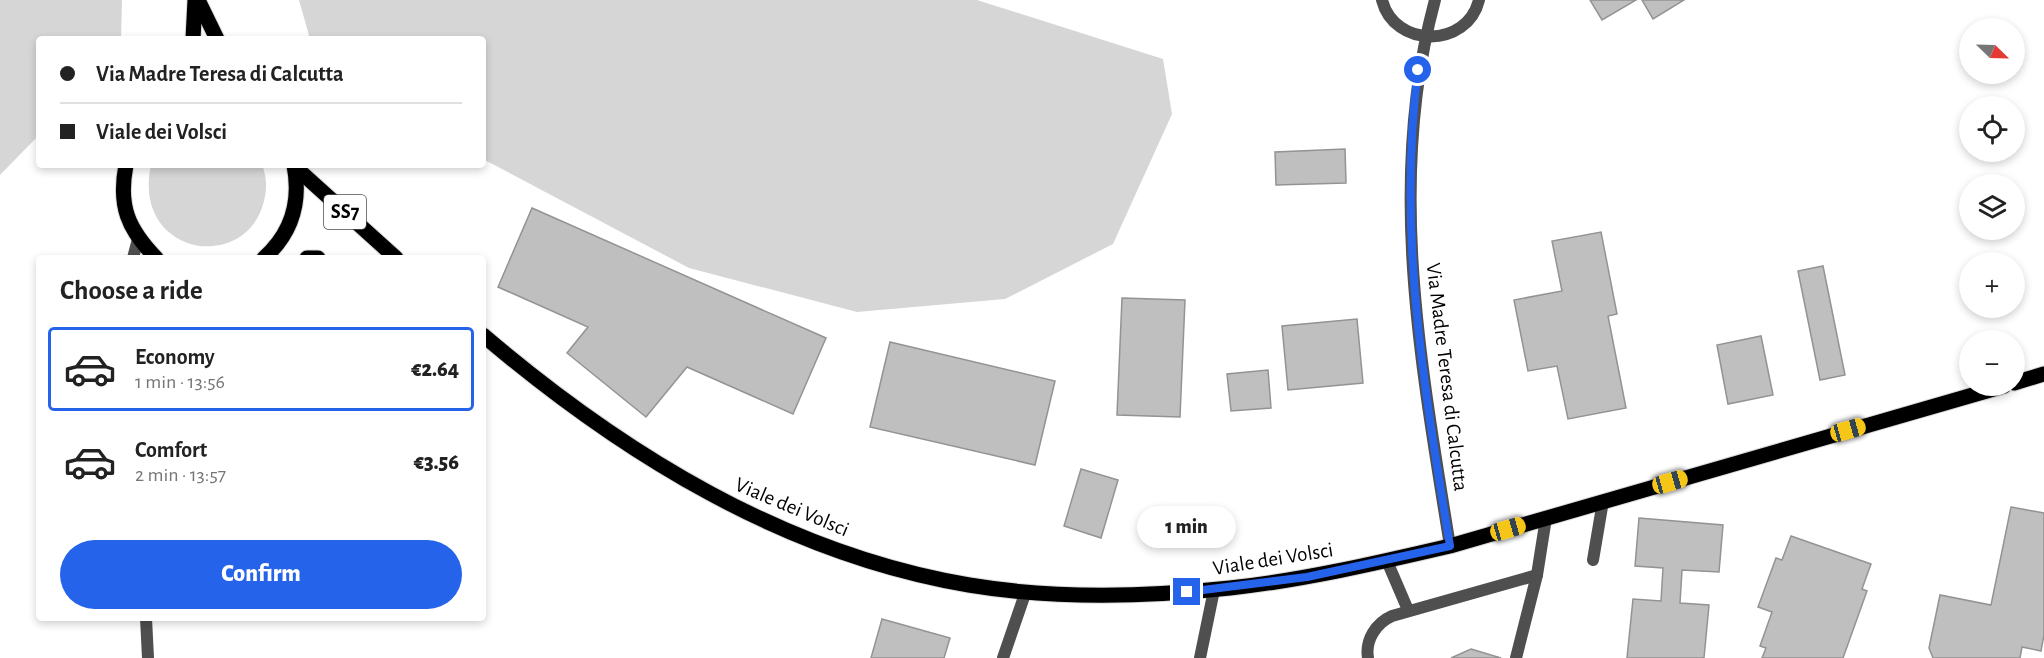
<!DOCTYPE html>
<meta charset="utf-8">
<style>
body{margin:0;font-family:"Alegreya Sans",sans-serif;background:#f6f6f6;color:#222;height:100vh;display:flex;flex-direction:column;font-size:22px;white-space:nowrap}
*{box-sizing:border-box;margin:0}
p{font-size:20px;color:#767676}
.icon{flex:none;width:33px;height:33px;fill:none;stroke:currentColor;stroke-width:2;stroke-linecap:round;stroke-linejoin:round}
.map{position:relative;flex:1;overflow:hidden}
.details{position:absolute;left:36px;top:255px;width:450px;height:366px;display:flex;flex-direction:column;background:#fff;border-radius:6px;box-shadow:0 3px 9px #0003}
.details>*{flex:none}
.guide{position:absolute;left:36px;top:36px;width:450px;height:132px;border-radius:6px;box-shadow:0 3px 9px #0003;display:grid;align-content:center;height:132px;padding:0 24px;background:#fff}
.needle{width:39px;rotate:113deg}
.tools{position:absolute;left:1959px;top:18px;display:grid;gap:12px}
.tools a{display:grid;place-items:center;width:66px;height:66px;border-radius:50%;background:#fff;box-shadow:0 3px 9px #0003;font-size:30px}
.end{position:absolute;width:27px;height:27px;margin:-14px;border:8px solid #2563eb;background:#fff;box-shadow:0 0 0 3px #fff}
.from{border-radius:50%}
.bubble{position:absolute;height:42px;border-radius:21px;background:#fff;box-shadow:0 3px 9px #0003;font-size:20px;font-weight:800;line-height:42px;text-align:center}
.car{position:absolute;width:18px;height:36px;margin:-18px -9px;border-radius:8px;box-shadow:0 0 4px 2px #0007;background:linear-gradient(#f5c518 24%,#345 0 40%,#f5c518 0 76%,#345 0 86%,#f5c518 0)}
.guide b{display:flex;align-items:center;gap:21px;height:57px;font-size:22px}
.guide b+b{border-top:2px solid #e0e0e0}
.guide i{width:15px;height:15px;background:#222}
ul{padding:0;list-style:none}
li{display:flex;align-items:center;gap:18px;height:84px;margin:0 12px 9px;padding:0 12px;border:3px solid transparent;border-radius:6px}
li div{flex:1}
li b{display:block;font-size:22px}
li em{font-style:normal;font-weight:800}
li.on{border-color:#2563eb}
li>.icon{width:54px;height:54px;stroke-width:1.5}
h2{padding:0 24px;font-size:27px;line-height:72px}
.primary-button{display:flex;gap:12px;margin-top:auto;padding:12px 24px}
.primary-button a{flex:1;height:69px;border-radius:36px;background:#2563eb;color:#fff;font-size:24px;font-weight:800;line-height:69px;text-align:center}
.map>svg:first-child{display:block}
.green{fill:#d6d6d6}
.building{fill:#bfbfbf;stroke:#939393;stroke-width:1.5}
.lines{fill:none;stroke-linecap:round;stroke-linejoin:round}
.primary-casing{stroke:#dbdbdb;stroke-width:17}
.service{stroke:#4f4f4f;stroke-width:12}
.minor{stroke:#4f4f4f;stroke-width:12}
.tertiary{stroke:#4f4f4f;stroke-width:12}
.primary{stroke:#000;stroke-width:15}
.route{stroke:#2563eb;stroke-width:8}
.labels{text-anchor:middle;dominant-baseline:central;stroke-width:4.5;stroke-linejoin:round;paint-order:stroke}
.shield{fill:#fff;stroke:#4c4c4c;stroke-width:1.5}
.shield-label{font-size:20px;font-weight:bold;fill:#000}
.street-label{font-size:21px;fill:#000;stroke:#fff}
</style>
<div class="map">
<svg width="2044" height="658" viewBox="0 0 2044 658">
<rect width="100%" height="100%" fill="#fff"/>
<!-- green -->
<g class="green">
<path d="M0,0H122L121,39H39V135L0,175Z"/>
<path d="M299,0H977L1163,59L1172,114L1113,244L1005,299L857,312L689,268L483,159V39H310Z"/>
<path d="M151,165H262C267,177 267,189 264,201C246,275 131,255 151,165Z"/>
</g>
<!-- building -->
<g class="building">
<path d="M1590,0H1636L1602,20Z"/>
<path d="M1642,0H1684L1653,19Z"/>
<path d="M1345,149L1346,183L1276,185L1275,152Z"/>
<path d="M532,208L826,338L793,414L687,367L646,417L567,353L588,327L498,287Z"/>
<path d="M1601,232L1617,314L1608,316L1626,408L1568,419L1557,366L1528,371L1514,300L1562,291L1552,241Z"/>
<path d="M1823,266L1845,375L1820,380L1798,271Z"/>
<path d="M1122,298L1185,300L1180,417L1117,415Z"/>
<path d="M1357,319L1363,383L1288,390L1282,326Z"/>
<path d="M1761,336L1773,395L1728,404L1717,345Z"/>
<path d="M890,342L1055,381L1035,465L870,427Z"/>
<path d="M1268,370L1271,408L1231,411L1227,374Z"/>
<path d="M1081,469L1118,480L1101,538L1064,526Z"/>
<path d="M2011,507L2044,513V635L2041,651L2022,647L2020,658H1933L1929,648L1940,595L1991,605Z"/>
<path d="M1639,518L1723,525L1719,572L1682,570L1680,603L1709,605L1704,658H1627L1633,599L1661,601L1663,568L1635,566Z"/>
<path d="M1791,536L1871,564L1862,589L1867,591L1843,658H1762L1766,648L1760,646L1772,612L1758,607L1776,558L1782,560Z"/>
<path d="M882,619L950,638L944,658H871Z"/>
<path d="M1471,649L1501,658H1451Z"/>
</g>
<g class="lines">
<defs>
<g id="primary">
<path d="M198,0L217,39"/>
<path d="M193,39L195,0"/>
<path d="M126,165C118,206 128,229 156,258"/>
<path d="M294,166L396,258"/>
<path d="M264,258C292,233 301,201 294,165"/>
<path d="M307,258H318"/>
<path d="M483,335C623,454 785,554 969,585C1053,599 1145,597 1230,588C1304,580 1377,563 1450,546L2004,386"/>
<path d="M2014,383L2044,374"/>
</g>
</defs>
<!-- primary casing -->
<use href="#primary" class="primary-casing"/>
<!-- service -->
<g class="service">
<path d="M1593,560L1603,501"/>
<path d="M1387,561L1408,610"/>
<path d="M1200,658L1214,590"/>
<path d="M1368,658C1365,640 1376,623 1392,616L1537,575"/>
<path d="M1516,658L1537,575L1546,518"/>
</g>
<!-- minor -->
<g class="minor">
<path d="M1382,0C1394,48 1467,49 1479,0"/>
<path d="M1435,0C1386,180 1421,365 1450,546"/>
<path d="M1003,658L1026,591"/>
</g>
<!-- tertiary -->
<g class="tertiary">
<path d="M133,258L138,239"/>
<path d="M146,618L148,658"/>
</g>
<!-- primary -->
<use href="#primary" class="primary"/>
</g>
<g class="lines">
<!-- route -->
<path class="route" d="M1187,592L1307,577L1450,546C1424,388 1397,230 1418,70"/>
</g>
<g class="labels">
<!-- shield labels -->
<rect class="shield" x="324" y="195" width="42" height="34" rx="4.5"/>
<g class="shield-label">
<text x="345" y="212">SS7</text>
</g>
<!-- street labels -->
<g class="street-label">
<text transform="translate(1447 377) rotate(83)">Via Madre Teresa di Calcutta</text>
<text transform="translate(792 507) rotate(23)">Viale dei Volsci</text>
<text transform="translate(1273 559) rotate(-9)">Viale dei Volsci</text>
</g>
</g>
</svg>
<div class="tools">
<a><svg class="needle" viewBox="-14 -14 28 28"><path d="M0-13l5 13h-10z" fill="#e53935"/><path d="M0 13l5-13h-10z" fill="#767676"/></svg></a>
<a><svg class="icon" aria-label="locate" viewBox="0 0 24 24"><circle cx="12" cy="12" r="6"/><path d="M12 2v4M12 18v4M2 12h4M18 12h4"/></svg></a>
<a><svg class="icon" aria-label="layers" viewBox="0 0 24 24"><path d="M12 4l9 5-9 5-9-5zM3 14l9 5 9-5"/></svg></a>
<a>+</a>
<a>−</a>
</div>
<i class="end from" style="left:1418px;top:70px"></i>
<i class="end" style="left:1187px;top:592px"></i>
<div class="bubble" style="left:1137px;top:506px;width:99px">1 min</div>
<i class="car" style="left:1848px;top:430px;rotate:74deg"></i>
<i class="car" style="left:1670px;top:482px;rotate:74deg"></i>
<i class="car" style="left:1508px;top:529px;rotate:74deg"></i>
<div class="guide">
<b><i class="from"></i>Via Madre Teresa di Calcutta</b>
<b><i></i>Viale dei Volsci</b>
</div>
<section class="details">
<h2>Choose a ride</h2>
<ul>
<li class="on"><svg class="icon" aria-label="car" viewBox="0 0 24 24"><path d="M5 17H2v-5l4-1 3-4h7l3 4 3 1v5h-3M9 17h6M6 11h13"/><circle cx="7" cy="17" r="2"/><circle cx="17" cy="17" r="2"/></svg><div><b>Economy</b><p>1 min · 13:56</p></div><em>€2.64</em></li>
<li><svg class="icon" aria-label="car" viewBox="0 0 24 24"><path d="M5 17H2v-5l4-1 3-4h7l3 4 3 1v5h-3M9 17h6M6 11h13"/><circle cx="7" cy="17" r="2"/><circle cx="17" cy="17" r="2"/></svg><div><b>Comfort</b><p>2 min · 13:57</p></div><em>€3.56</em></li>
</ul>
<div class="primary-button"><a>Confirm</a></div>
</section>
</div>
